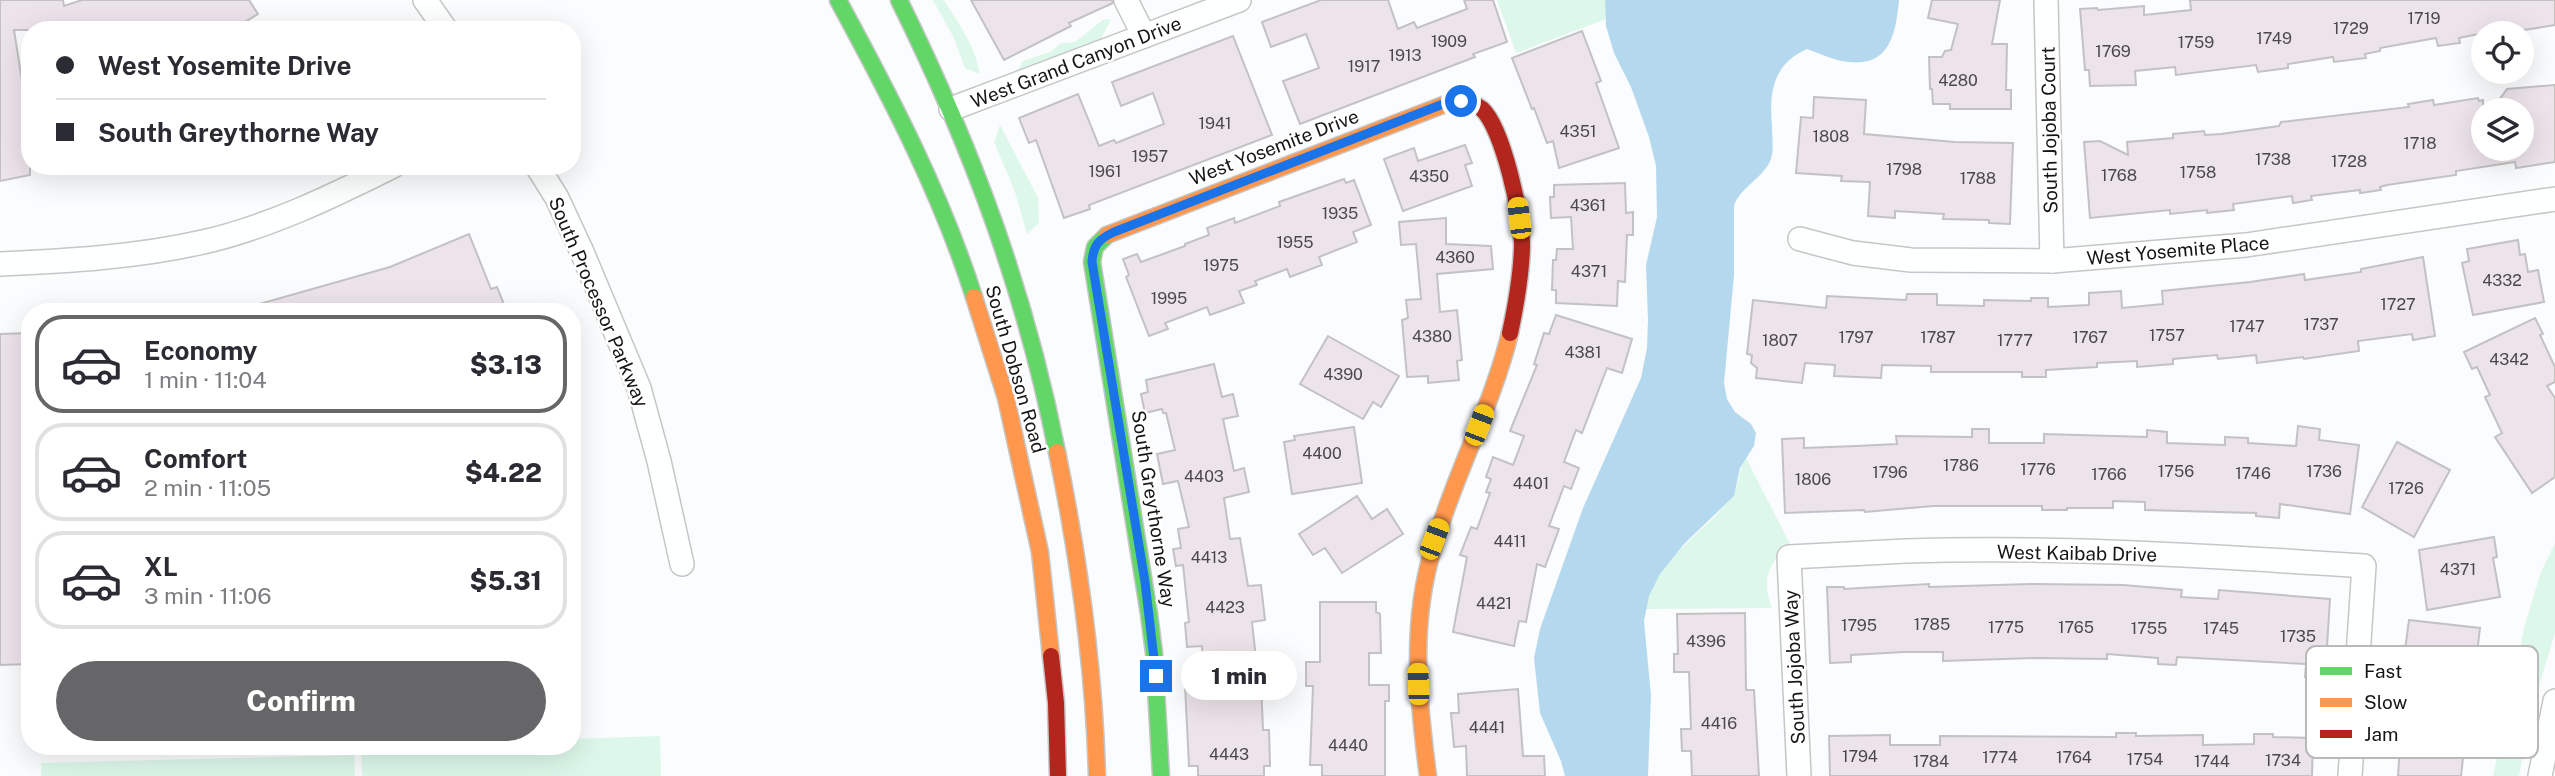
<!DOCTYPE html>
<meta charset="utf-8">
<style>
body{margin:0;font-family:"Public Sans",sans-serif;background:#f2f2f3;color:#2b2b33;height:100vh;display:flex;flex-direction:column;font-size:26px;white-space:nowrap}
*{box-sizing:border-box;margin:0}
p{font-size:23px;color:#7c7c81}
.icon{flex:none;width:38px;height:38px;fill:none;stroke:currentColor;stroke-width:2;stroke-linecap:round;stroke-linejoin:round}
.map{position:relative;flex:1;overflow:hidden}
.sheet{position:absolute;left:21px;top:303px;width:560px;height:452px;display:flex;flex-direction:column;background:#fff;border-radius:28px;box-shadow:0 7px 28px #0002}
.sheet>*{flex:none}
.hud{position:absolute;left:21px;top:21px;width:560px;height:154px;border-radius:28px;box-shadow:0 7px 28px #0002;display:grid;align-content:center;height:154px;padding:0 35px;background:#fff}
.controls{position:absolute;left:2471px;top:21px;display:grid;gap:14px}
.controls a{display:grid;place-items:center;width:63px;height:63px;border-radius:50%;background:#fff;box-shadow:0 7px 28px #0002;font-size:35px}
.end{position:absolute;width:32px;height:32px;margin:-16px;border:9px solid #1a73e8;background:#fff;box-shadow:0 0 0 4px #fff}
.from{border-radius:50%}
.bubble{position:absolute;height:49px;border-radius:24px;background:#fff;box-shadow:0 7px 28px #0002;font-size:23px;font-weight:800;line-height:49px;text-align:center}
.car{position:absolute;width:21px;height:42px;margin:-21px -10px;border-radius:9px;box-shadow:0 0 5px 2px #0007;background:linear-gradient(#f5c518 24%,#345 0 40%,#f5c518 0 76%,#345 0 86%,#f5c518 0)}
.hud b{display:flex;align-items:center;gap:24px;height:66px;font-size:26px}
.hud b+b{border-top:2px solid #e1e1e2}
.hud i{width:18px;height:18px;background:#2b2b33}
ul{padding:12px 0 0;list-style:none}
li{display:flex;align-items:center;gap:21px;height:98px;margin:0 14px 10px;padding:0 21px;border:4px solid #e1e1e2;border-radius:28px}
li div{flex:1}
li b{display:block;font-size:26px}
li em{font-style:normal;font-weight:800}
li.selected{border-color:#666668}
li>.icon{width:63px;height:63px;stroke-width:1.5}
.primary-button{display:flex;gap:14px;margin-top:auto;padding:14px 35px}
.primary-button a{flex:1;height:80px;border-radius:42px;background:#666668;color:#fff;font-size:28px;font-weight:800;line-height:80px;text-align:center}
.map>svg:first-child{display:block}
.green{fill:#ddf8ea}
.water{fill:#b4d9ee}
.building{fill:#ede3ea;stroke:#c2c2c3;stroke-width:2}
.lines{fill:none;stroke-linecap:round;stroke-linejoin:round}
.street-casing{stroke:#c6c6c7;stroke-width:26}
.fast-casing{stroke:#c6c6c7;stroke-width:19}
.slow-casing{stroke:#c6c6c7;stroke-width:19}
.jam-casing{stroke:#c6c6c7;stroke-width:19}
.street{stroke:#feffff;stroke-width:23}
.fast{stroke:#63d668;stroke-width:16}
.slow{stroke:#ff974d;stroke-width:16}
.jam{stroke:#b3261e;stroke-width:16}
.route{stroke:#1a73e8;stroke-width:9}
.labels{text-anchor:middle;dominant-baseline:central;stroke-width:5;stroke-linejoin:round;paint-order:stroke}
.number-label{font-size:16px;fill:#4b484c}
.street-label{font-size:19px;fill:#151517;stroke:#fff}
.key{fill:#fff;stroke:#b9b9b9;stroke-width:2}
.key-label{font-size:19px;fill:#151517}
</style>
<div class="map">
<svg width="2555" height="776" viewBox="0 0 2555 776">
<rect width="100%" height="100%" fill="#fbfcfd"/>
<!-- green -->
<g class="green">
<path d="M933,0H944C960,26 974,43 980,74L965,68L954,38Z"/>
<path d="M1497,0H1605L1606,19L1516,53Z"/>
<path d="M1111,19L1101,39L1018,70L1023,61L1050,52L1061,43L1075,42L1103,20Z"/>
<path d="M1000,125L1038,198L1039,223L1027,234L1015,192L994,142Z"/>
<path d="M1746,458L1790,544C1768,564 1761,579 1772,608L1646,609C1655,558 1702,536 1731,498C1739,489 1738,470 1746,458Z"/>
<path d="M2555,543V633L2529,719L2519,776H2493L2525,624L2541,572Z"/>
<path d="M660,736L661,776H362L361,746H572V739Z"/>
<path d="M354,755L355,776H41V763Z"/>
</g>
<!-- water -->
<path class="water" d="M1605,0H1899C1896,31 1891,67 1849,62C1835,61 1821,54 1807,49C1773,64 1769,92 1772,126C1772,136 1774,149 1771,159C1764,178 1740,187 1734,206V275L1724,383L1727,399L1735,412L1751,424L1756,433L1754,446L1740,468L1734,496L1684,544L1660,574L1649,596L1644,621L1651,696L1648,776H1565L1561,761L1540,713L1534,658L1540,629L1583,508L1641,378L1647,348L1648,320L1646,265L1657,217L1656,166L1649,137L1631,87L1614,53L1606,26Z"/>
<!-- building -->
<g class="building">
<path d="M0,0H63L64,6L82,0H249L258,14L232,30H14L22,81L30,78V175L0,181Z"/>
<path d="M971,0H1112L1113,3L1069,23L1071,26L1004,60Z"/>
<path d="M1321,0H1388L1398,29L1414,22L1417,28L1467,9L1464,0H1493L1507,42L1473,54L1475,57L1300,124L1283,81L1319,68L1306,34L1271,47L1262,22Z"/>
<path d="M1932,0H2000L1992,44H2007L2006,90H2011V109H1950V104H1933L1932,89H1930L1929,57H1942L1945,51L1951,50L1958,24L1928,18Z"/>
<path d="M2190,0H2555V25L2506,33H2483L2459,38L2460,43L2438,46L2436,38L2380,48V51L2365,54L2366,58L2334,62L2333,57L2288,64V68L2258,72L2256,65L2176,75L2175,67L2135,71L2136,85L2090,86L2089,70H2085L2080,9L2097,8L2098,10L2144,6V15L2191,10Z"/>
<path d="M1582,31L1601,81L1596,83L1619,148L1559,168L1553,141L1547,143L1534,108L1532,109L1512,58Z"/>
<path d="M1233,36L1272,135L1089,205L1090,209L1064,218L1036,140L1029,143L1019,118L1078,94L1099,146L1114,140L1116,143L1164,124L1153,93L1121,106L1112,82Z"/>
<path d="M2555,85V162L2516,168L2515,162L2456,171V175L2387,185L2380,187L2381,190L2360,193V190L2311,196L2312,200L2293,203L2292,196L2233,204L2234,210L2207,213V210L2170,214V210L2090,218L2084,142L2100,141L2128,155L2127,142L2173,138V134L2204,131L2205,135L2221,134L2279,126L2281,122L2409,107L2408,104L2433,100L2434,105L2478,98L2479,101L2483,100V149H2522V110H2492L2507,89Z"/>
<path d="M1814,97L1866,100L1864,134L1955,142L2013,143L2010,224L1989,223V220L1943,219L1944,214L1895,211V218L1868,216L1870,182L1841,181L1842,176L1796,173L1801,117L1813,118Z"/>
<path d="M1465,145L1472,163L1465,165L1472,186L1403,211L1384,159L1414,148L1418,161Z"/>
<path d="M1344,179L1346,183L1354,180L1371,225L1353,232L1357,242L1319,257L1322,265L1290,277L1287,269L1255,281L1257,285L1239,291L1244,303L1210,315L1207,307L1165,323L1168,329L1149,336L1126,277L1129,275L1123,259L1137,254L1141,262L1185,246V244L1209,235L1207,228L1234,218L1235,223L1280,206L1279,202Z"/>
<path d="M1625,183L1626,213L1633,212V235H1627L1625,282L1618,281L1617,306L1556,303V290H1552L1553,260H1556L1557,249H1573L1571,217L1551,218L1550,197H1554V185Z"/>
<path d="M1446,218V244L1491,246L1493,269L1437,274L1440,312L1457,310L1462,360L1457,361L1459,380L1428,383V376L1407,377L1402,320L1408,318L1406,300L1421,299L1416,244L1401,245L1399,222Z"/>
<path d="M469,234L491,289L497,287L507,312H253L252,306L390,267Z"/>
<path d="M2518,240L2520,255L2525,254L2528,272L2538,270L2544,302L2473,315L2462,263L2469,261L2467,249Z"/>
<path d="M2423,257L2435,336L2413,340L2412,334L2358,341L2359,351L2304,359L2303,357L2257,363L2256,355L2218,359L2217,355L2173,359V364L2137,367V361L2097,363V367L2046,370V377H2022V372H1931V366L1882,365L1881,378L1834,376L1835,365L1805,363L1802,383L1756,378L1757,368L1751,363L1752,355L1747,354L1753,300L1826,308L1827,296L1906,300L1907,294H1937V305L1984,306V300L2031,301V298H2048V307L2089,305V293L2121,291L2122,308L2163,304L2162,291L2250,282L2304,274L2305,280L2361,272V269Z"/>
<path d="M1556,315L1632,339L1622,373L1607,368L1582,433L1576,430L1564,462L1579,468L1571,489L1564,486L1549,526L1559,529L1545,567L1537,564L1526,622L1519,621L1514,646L1453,632L1467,557L1460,555L1471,527L1477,529L1490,493L1486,492L1491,479L1486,477L1493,457L1513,465L1524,436L1510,431L1537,365L1534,364L1544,333L1549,334Z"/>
<path d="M2535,318L2543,334L2540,335L2555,367V382L2547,386L2555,398V477L2532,493L2495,437L2502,433L2485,397L2490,395L2477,367L2472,369L2464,352Z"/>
<path d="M30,333V664L0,665V334Z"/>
<path d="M1328,336L1399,376L1381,407L1373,402L1363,419L1300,384Z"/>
<path d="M1214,364L1222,397L1233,394L1238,416L1223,419L1234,471L1244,468L1249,492L1224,498L1230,539L1240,538L1248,586L1261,585L1265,620L1252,622L1256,659L1269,658L1270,682H1261L1263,730H1269L1270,766H1264V776H1198V766H1189L1185,685L1204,684L1202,646L1187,647L1185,623L1189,622L1183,565L1176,566L1173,549L1181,548L1178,529L1189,527L1178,481L1163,484L1157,454L1175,450L1166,413H1163L1162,409L1145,413L1141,394L1148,392L1146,380Z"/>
<path d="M2298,426L2320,429L2319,440L2359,445L2350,514L2280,504L2279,518L2256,516V513L2145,510V502L2113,501V508H2067V510H2042V506H1933L1865,512L1864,510L1785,513L1782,439L1804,438V448L1856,446L1897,444L1896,436L1972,437V429H1989V443H2044V434L2147,437V430L2167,432V443L2225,445V437L2248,438V443L2296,446Z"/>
<path d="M1354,427L1362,483L1292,494L1284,442L1295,440L1294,436Z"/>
<path d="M2397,442L2450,470L2414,537L2362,507Z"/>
<path d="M1357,496L1372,519L1387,509L1403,534L1342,573L1325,548L1313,555L1299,534Z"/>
<path d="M2494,537L2497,557L2493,558L2500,597L2427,610L2419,550Z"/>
<path d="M1929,584V587L2031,584L2123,585L2182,590L2181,597L2218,599L2219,590L2330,599L2325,678L2305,677L2306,664L2177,657L2176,665L2158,664V658L2107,654V659L2036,658L1943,661V652H1904L1851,655V662L1830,663L1827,587H1844V589Z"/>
<path d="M1320,602H1376V612L1380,614L1381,653H1369V685H1389V701H1385V776H1322V765H1310L1313,686H1306V662H1320Z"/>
<path d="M1745,613L1746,690H1754L1759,776H1692L1691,751H1682L1681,729H1691L1689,672H1674V654H1678L1677,614Z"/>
<path d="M2409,620L2480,628L2473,687L2463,686L2458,731L2466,732L2461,776H2398L2400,744L2391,743L2394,716H2393L2396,686L2400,687Z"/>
<path d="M1518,689L1523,756H1544L1545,776H1467L1466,746L1454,747L1451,713H1459L1458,694Z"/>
<path d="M2116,733H2136V736L2203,735V745L2254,744V734H2273V737L2313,738L2312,776H1830L1829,736L1890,735V745H1940V736L2116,737Z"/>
</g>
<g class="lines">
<defs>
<g id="street">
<path d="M425,0L446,30"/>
<path d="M1126,0L1144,36"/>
<path d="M2046,0L2052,261"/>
<path d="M951,109L1239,0"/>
<path d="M537,166L557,198L582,252L639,388L659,461L682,564"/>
<path d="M1800,239L1853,253L1911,260L2052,261L2246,245L2555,199"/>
<path d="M0,264C68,261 137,257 203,242C269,227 333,196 393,166"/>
<path d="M1799,776L1789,557C1828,555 1867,553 1906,551C2059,546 2212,556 2364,566L2350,776"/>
<path d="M2540,776L2555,701"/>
</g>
<g id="fast">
<path d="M838,0C890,96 941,193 974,297"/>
<path d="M899,0C972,148 1025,290 1057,452"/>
<path d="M1107,235L1095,247L1092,262L1149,614L1154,653L1161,776"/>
</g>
<g id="slow">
<path d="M1107,235L1443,105L1462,103"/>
<path d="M974,297L1006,398L1040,552L1051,656"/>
<path d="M1057,452C1079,559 1094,667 1097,776"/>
<path d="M1428,776C1418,700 1410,624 1433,549C1454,475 1492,407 1510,333"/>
</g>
<g id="jam">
<path d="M1462,103C1469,103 1476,104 1482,109C1503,128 1523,219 1522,248C1521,277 1516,305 1510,333"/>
<path d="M1051,656L1056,703L1058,776"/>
</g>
</defs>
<!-- street casing -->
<use href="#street" class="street-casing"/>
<!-- fast casing -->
<use href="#fast" class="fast-casing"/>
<!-- slow casing -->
<use href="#slow" class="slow-casing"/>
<!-- jam casing -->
<use href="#jam" class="jam-casing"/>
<!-- street -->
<use href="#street" class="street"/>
<!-- fast -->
<use href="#fast" class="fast"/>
<!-- slow -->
<use href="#slow" class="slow"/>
<!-- jam -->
<use href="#jam" class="jam"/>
</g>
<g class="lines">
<!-- route -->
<path class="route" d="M1156,676L1145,582L1092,262C1093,245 1099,239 1114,232L1443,104L1461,101"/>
</g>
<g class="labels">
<!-- number labels -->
<g class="number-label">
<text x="2424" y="18">1719</text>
<text x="2351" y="28">1729</text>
<text x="2274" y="38">1749</text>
<text x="1449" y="41">1909</text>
<text x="2196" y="42">1759</text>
<text x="2113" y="51">1769</text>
<text x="1405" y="55">1913</text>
<text x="1364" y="66">1917</text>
<text x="1958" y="80">4280</text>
<text x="1215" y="123">1941</text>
<text x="1578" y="131">4351</text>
<text x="1831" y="136">1808</text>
<text x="2420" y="143">1718</text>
<text x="1150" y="156">1957</text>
<text x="2273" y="159">1738</text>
<text x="2349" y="161">1728</text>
<text x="1904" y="169">1798</text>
<text x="1105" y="171">1961</text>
<text x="2198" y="172">1758</text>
<text x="2119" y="175">1768</text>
<text x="1429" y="176">4350</text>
<text x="1978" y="178">1788</text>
<text x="1588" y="205">4361</text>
<text x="1340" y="213">1935</text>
<text x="1295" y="242">1955</text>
<text x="1455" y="257">4360</text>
<text x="1221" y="265">1975</text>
<text x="1589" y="271">4371</text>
<text x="2502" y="280">4332</text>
<text x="1169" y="298">1995</text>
<text x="2398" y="304">1727</text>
<text x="2321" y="324">1737</text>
<text x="2247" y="326">1747</text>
<text x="2167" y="335">1757</text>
<text x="1432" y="336">4380</text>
<text x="1856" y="337">1797</text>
<text x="1938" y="337">1787</text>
<text x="2090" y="337">1767</text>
<text x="1780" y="340">1807</text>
<text x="2015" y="340">1777</text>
<text x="1583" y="352">4381</text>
<text x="2509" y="359">4342</text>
<text x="1343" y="374">4390</text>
<text x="1322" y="453">4400</text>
<text x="1961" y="465">1786</text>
<text x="2038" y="469">1776</text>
<text x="2176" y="471">1756</text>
<text x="2324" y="471">1736</text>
<text x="1890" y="472">1796</text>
<text x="2253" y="473">1746</text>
<text x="2109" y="474">1766</text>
<text x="1204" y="476">4403</text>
<text x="1813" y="479">1806</text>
<text x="1531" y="483">4401</text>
<text x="2406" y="488">1726</text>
<text x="1510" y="541">4411</text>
<text x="1209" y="557">4413</text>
<text x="2458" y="569">4371</text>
<text x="1494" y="603">4421</text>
<text x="1225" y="607">4423</text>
<text x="1932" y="624">1785</text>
<text x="1859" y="625">1795</text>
<text x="2006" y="627">1775</text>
<text x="2076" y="627">1765</text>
<text x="2149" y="628">1755</text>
<text x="2221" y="628">1745</text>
<text x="2298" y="636">1735</text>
<text x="1706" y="641">4396</text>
<text x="1719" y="723">4416</text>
<text x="1487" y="727">4441</text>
<text x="1348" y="745">4440</text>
<text x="1229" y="754">4443</text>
<text x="1860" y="756">1794</text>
<text x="2000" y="757">1774</text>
<text x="2074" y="757">1764</text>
<text x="2145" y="759">1754</text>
<text x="2283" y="760">1734</text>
<text x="1931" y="761">1784</text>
<text x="2212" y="761">1744</text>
</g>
<!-- street labels -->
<g class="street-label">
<text transform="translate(1076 62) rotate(-21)">West Grand Canyon Drive</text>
<text transform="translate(2049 130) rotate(-91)">South Jojoba Court</text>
<text transform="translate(1274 147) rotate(-21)">West Yosemite Drive</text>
<text transform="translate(2178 250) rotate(-5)">West Yosemite Place</text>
<text transform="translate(599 302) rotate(67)">South Processor Parkway</text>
<text transform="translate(1016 369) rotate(74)">South Dobson Road</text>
<text transform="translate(1154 509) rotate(81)">South Greythorne Way</text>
<text transform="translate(2077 553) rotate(1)">West Kaibab Drive</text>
<text transform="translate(1794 667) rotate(-93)">South Jojoba Way</text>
</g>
</g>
<!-- legend -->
<rect x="2306" y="646" width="232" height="112" rx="10" class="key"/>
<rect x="2320" y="667" width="32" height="8" fill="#63d668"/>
<rect x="2320" y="698" width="32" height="9" fill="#ff974d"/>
<rect x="2320" y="730" width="32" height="8" fill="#b3261e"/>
<g class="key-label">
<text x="2364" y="678">Fast</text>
<text x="2364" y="709">Slow</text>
<text x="2364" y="741">Jam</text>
</g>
</svg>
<div class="controls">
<a><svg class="icon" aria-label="locate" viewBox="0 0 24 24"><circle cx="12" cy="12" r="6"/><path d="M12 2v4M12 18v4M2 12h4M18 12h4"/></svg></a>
<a><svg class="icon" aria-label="layers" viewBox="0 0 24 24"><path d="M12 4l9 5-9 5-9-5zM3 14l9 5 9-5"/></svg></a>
</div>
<i class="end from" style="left:1461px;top:101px"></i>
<i class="end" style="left:1156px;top:676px"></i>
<div class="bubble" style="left:1181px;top:651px;width:116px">1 min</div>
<i class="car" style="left:1519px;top:218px;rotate:353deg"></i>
<i class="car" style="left:1479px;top:425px;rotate:21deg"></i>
<i class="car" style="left:1434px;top:539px;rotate:21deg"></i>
<i class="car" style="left:1418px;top:684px;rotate:358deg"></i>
<div class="hud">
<b><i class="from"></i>West Yosemite Drive</b>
<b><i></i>South Greythorne Way</b>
</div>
<section class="sheet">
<ul>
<li class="selected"><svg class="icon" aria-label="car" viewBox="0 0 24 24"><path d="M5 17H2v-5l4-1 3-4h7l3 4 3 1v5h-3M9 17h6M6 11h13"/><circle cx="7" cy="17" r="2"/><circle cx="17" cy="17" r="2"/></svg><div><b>Economy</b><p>1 min · 11:04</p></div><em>$3.13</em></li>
<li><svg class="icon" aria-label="car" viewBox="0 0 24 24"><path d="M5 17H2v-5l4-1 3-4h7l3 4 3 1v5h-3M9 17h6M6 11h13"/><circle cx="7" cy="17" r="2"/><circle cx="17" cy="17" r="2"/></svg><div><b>Comfort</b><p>2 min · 11:05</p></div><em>$4.22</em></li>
<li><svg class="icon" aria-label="car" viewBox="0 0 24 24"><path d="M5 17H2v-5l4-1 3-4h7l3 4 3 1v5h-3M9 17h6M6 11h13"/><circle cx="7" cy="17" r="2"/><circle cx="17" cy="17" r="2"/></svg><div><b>XL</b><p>3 min · 11:06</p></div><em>$5.31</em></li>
</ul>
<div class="primary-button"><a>Confirm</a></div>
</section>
</div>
